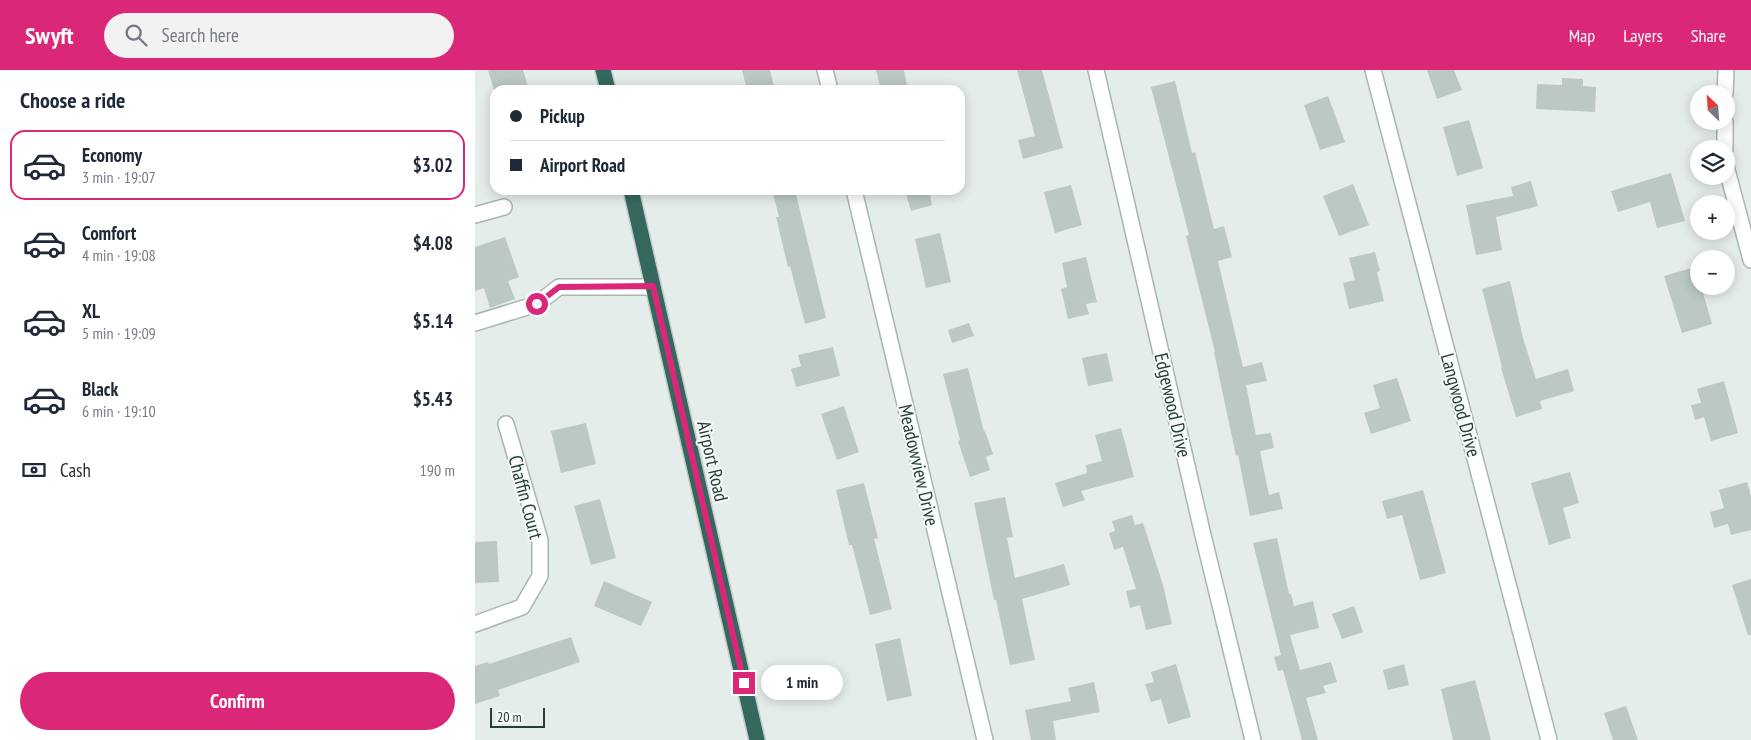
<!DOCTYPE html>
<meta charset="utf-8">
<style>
body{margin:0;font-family:"PT Sans Narrow",sans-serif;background:#f2f2f3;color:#1f2937;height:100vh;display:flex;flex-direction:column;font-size:19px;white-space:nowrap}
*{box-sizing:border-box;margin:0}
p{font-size:16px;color:#747a83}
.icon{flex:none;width:28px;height:28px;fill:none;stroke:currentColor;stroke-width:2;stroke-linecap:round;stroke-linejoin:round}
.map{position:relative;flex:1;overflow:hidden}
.side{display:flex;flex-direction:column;background:#fff;width:475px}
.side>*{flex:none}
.guide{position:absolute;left:15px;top:15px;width:475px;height:110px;border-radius:15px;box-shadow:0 2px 12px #0003;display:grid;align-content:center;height:110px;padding:0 20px;background:#fff}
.needle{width:32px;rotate:335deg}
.fabs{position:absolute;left:1215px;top:15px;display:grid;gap:10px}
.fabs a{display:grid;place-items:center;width:45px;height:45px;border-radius:50%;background:#fff;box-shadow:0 2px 12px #0003;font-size:25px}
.scale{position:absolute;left:15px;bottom:12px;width:55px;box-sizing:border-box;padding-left:5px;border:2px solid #263e38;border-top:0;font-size:14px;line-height:18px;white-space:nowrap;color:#263e38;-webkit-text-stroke:4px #f6faf8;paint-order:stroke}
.end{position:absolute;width:22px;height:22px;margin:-11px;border:6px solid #db2777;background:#fff;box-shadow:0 0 0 2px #fff}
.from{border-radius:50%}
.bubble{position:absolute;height:35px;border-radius:18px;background:#fff;box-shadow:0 2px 12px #0003;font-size:16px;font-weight:800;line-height:35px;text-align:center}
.guide b{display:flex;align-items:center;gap:18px;height:48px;font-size:19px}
.guide b+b{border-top:1px solid #e0e1e3}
.guide i{width:12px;height:12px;background:#1f2937}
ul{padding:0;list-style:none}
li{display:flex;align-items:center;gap:15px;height:70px;margin:0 10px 8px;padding:0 10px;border:2px solid transparent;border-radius:15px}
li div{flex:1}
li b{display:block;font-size:19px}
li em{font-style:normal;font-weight:800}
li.active{border-color:#db2777}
li>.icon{width:45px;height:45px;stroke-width:1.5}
h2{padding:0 20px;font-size:22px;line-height:60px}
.pay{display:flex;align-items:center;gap:12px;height:55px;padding:0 20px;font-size:19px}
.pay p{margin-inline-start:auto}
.primary-button{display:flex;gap:10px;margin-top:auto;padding:10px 20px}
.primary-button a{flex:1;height:58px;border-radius:30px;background:#db2777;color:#fff;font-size:20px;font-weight:800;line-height:58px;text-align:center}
header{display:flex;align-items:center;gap:30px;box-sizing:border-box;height:70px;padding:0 25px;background:#db2777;color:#fff}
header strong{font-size:24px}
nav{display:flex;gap:28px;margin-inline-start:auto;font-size:18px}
.search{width:350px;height:45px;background:#f2f2f3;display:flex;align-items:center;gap:12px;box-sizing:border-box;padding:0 18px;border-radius:28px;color:#747a83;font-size:19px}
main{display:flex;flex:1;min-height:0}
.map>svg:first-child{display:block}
.building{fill:#bbc8c3}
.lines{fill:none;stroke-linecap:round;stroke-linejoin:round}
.minor-casing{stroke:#a8b5b1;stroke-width:18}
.highway-casing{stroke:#c2c9c7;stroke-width:18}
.minor{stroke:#fff;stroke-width:15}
.highway{stroke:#34685e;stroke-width:15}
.route{stroke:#db2777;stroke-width:6}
.labels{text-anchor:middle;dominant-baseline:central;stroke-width:4;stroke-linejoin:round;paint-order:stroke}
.street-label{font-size:19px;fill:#263e38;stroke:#f6faf8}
</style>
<header>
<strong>Swyft</strong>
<div class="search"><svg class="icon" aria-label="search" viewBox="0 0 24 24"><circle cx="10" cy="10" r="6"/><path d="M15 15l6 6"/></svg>Search here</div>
<nav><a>Map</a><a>Layers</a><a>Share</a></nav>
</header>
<main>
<section class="side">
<h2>Choose a ride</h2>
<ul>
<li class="active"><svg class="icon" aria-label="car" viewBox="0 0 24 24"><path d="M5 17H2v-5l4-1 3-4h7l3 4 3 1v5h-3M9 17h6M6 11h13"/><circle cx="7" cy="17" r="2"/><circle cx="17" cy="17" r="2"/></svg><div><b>Economy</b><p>3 min · 19:07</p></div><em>$3.02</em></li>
<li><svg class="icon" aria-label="car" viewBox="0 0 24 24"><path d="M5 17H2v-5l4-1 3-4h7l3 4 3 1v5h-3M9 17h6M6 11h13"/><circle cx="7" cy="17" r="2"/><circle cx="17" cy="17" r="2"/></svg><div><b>Comfort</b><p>4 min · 19:08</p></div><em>$4.08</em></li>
<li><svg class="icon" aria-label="car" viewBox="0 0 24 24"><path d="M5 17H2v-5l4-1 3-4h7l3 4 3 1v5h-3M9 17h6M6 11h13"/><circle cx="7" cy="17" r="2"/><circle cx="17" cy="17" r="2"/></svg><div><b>XL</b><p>5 min · 19:09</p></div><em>$5.14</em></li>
<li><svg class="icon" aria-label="car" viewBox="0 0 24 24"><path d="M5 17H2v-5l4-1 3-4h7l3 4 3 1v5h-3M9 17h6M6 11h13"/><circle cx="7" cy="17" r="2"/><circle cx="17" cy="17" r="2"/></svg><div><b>Black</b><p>6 min · 19:10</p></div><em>$5.43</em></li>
</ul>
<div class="pay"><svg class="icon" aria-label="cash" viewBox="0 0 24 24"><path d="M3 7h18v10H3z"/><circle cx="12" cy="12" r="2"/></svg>Cash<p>190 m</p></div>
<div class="primary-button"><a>Confirm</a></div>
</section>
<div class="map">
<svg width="1276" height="670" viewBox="0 0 1276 670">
<rect width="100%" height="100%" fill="#e5edea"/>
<!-- building -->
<g class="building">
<path d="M13,0H48L54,20H19Z"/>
<path d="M267,0H295L300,20H272Z"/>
<path d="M401,0H429L432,15L406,20Z"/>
<path d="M542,0H567L588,78L548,89L543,70L560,66Z"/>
<path d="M952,0H979L987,20L962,29Z"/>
<path d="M1087,8L1108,9V16L1121,17L1120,42L1061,39L1062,14L1087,15Z"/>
<path d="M700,11L717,83L720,82L739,159L749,156L757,187L743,191L768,297L787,292L792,311L771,315L781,365L796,363L799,378L785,381L794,425L804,422L808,439L775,446L763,385L761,386L739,282H740L711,166L714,165L676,17Z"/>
<path d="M853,26L870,72L845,80L829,35Z"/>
<path d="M994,50L1008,98L982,106L968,57Z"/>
<path d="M1196,103L1210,151L1182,158L1175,132L1143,142L1136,121Z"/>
<path d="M1056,111L1063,136L1021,147L1027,180L1001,185L991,135L1038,126L1036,117Z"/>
<path d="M878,114L894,155L864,166L848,126Z"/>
<path d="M596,115L607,155L580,163L569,122Z"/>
<path d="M297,120H320L351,248L330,254L315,196L313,197L301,147H304Z"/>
<path d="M430,120H454L457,135L436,141Z"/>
<path d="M465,163L476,212L451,218L440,169Z"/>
<path d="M30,167L44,207L33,211L40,229L15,238L9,218L0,221V177Z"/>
<path d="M900,182L905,201L902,202L909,231L874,239L868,213L880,210L874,188Z"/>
<path d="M611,187L622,232L611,234L614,244L593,249L586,219L592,217L587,193Z"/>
<path d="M1220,197L1224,216H1226L1237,254L1207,263L1189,206Z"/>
<path d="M1035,211L1048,268L1061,309L1093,299L1099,321L1065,331L1067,339L1041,347L1026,298L1027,297L1007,219Z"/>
<path d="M494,253L499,266L477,273L473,260Z"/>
<path d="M358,277L365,306L321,317L316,299L326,296L323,285Z"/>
<path d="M632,283L638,311L613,316L607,288Z"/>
<path d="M493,298L509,362L510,361L518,384L511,387L515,400L495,407L483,371L485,370L468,304Z"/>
<path d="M922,308L936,351L896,364L889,343L905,338L898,315Z"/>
<path d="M1249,311L1263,363L1236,371L1229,347L1220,350L1216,335L1226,333L1222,319Z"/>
<path d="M369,336L384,382L362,390L346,344Z"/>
<path d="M111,353L121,394L86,403L76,361Z"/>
<path d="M646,358L659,407L606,421L610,430L588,437L580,413L612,403L611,395L627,391L620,365Z"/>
<path d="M1095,402L1104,433L1088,438L1096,468L1074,475L1056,413Z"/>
<path d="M1272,412L1276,426V460L1256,465L1253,454L1239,458L1235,442L1249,438L1244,420Z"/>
<path d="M389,413L403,468L399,469L417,539L395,545L377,475H374L361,420Z"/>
<path d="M948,420L971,503L945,510L927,445L912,449L907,431Z"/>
<path d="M530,427L538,467L532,468L540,508L589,494L595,515L547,529L560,590L535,595L521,530H519L499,433Z"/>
<path d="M125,429L141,488L116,495L99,436Z"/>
<path d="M657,445L660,455L668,453L688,515L697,554L671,560L665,535L655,538L651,521L661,519L648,477L639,480L634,463L640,461L637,451Z"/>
<path d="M802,468L814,524H816L819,536L838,531L844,558L815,565L825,600L856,592L862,612L848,616L851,623L831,628L843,670H827L808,600L803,601L799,587L806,585L778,473Z"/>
<path d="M22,471L24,512L0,513V472Z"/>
<path d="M1276,509V565H1273L1257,515Z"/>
<path d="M129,511L177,532L166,556L119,536Z"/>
<path d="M879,536L888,562L867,569L857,544Z"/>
<path d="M96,567L105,592L23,620L25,626L0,634V596L13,592L14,594Z"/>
<path d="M425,568L437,626L412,631L400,574Z"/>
<path d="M701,594L716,647L693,654L686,629L676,632L670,614L679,612L676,602Z"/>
<path d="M929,594L934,615L913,620L908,600Z"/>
<path d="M1000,610L1016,670H978L966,619Z"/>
<path d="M619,612L625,642L578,651L581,670H556L550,640L596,631L593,618Z"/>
<path d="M1151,636L1163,670H1138L1129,643Z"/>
</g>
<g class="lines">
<defs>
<g id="minor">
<path d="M350,0L355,20"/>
<path d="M621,0L727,461L778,670"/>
<path d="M898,0L1074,670"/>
<path d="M1250,24L1251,0"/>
<path d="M1250,79V51"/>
<path d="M1251,96L1276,190"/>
<path d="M379,120L510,670"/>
<path d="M0,145L29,137"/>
<path d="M0,253L62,234L84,217H178"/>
<path d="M0,554L47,537L65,506V470L31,354"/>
</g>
<g id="highway">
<path d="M128,0L133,20"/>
<path d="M156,120L282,670"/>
</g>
</defs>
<!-- minor casing -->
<use href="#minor" class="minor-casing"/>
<!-- highway casing -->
<use href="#highway" class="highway-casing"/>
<!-- minor -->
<use href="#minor" class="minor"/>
<!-- highway -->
<use href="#highway" class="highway"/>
</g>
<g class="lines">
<!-- route -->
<path class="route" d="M62,234L84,217L178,216L269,613"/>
</g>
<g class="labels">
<!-- street labels -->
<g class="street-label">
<text transform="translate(698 335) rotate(77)">Edgewood Drive</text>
<text transform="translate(986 335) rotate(75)">Langwood Drive</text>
<text transform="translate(238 391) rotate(77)">Airport Road</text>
<text transform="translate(444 395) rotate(77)">Meadowview Drive</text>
<text transform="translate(51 427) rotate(75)">Chaffin Court</text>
</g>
</g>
</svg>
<div class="fabs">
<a><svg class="needle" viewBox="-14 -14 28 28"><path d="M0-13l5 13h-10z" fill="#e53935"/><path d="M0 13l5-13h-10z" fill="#747a83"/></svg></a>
<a><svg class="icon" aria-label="layers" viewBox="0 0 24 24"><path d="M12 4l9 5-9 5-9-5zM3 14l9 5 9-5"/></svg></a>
<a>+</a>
<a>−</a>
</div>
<div class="scale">20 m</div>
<i class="end from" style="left:62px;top:234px"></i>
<i class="end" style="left:269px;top:613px"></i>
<div class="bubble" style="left:286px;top:595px;width:82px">1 min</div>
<div class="guide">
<b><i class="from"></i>Pickup</b>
<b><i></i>Airport Road</b>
</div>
</div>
</main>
